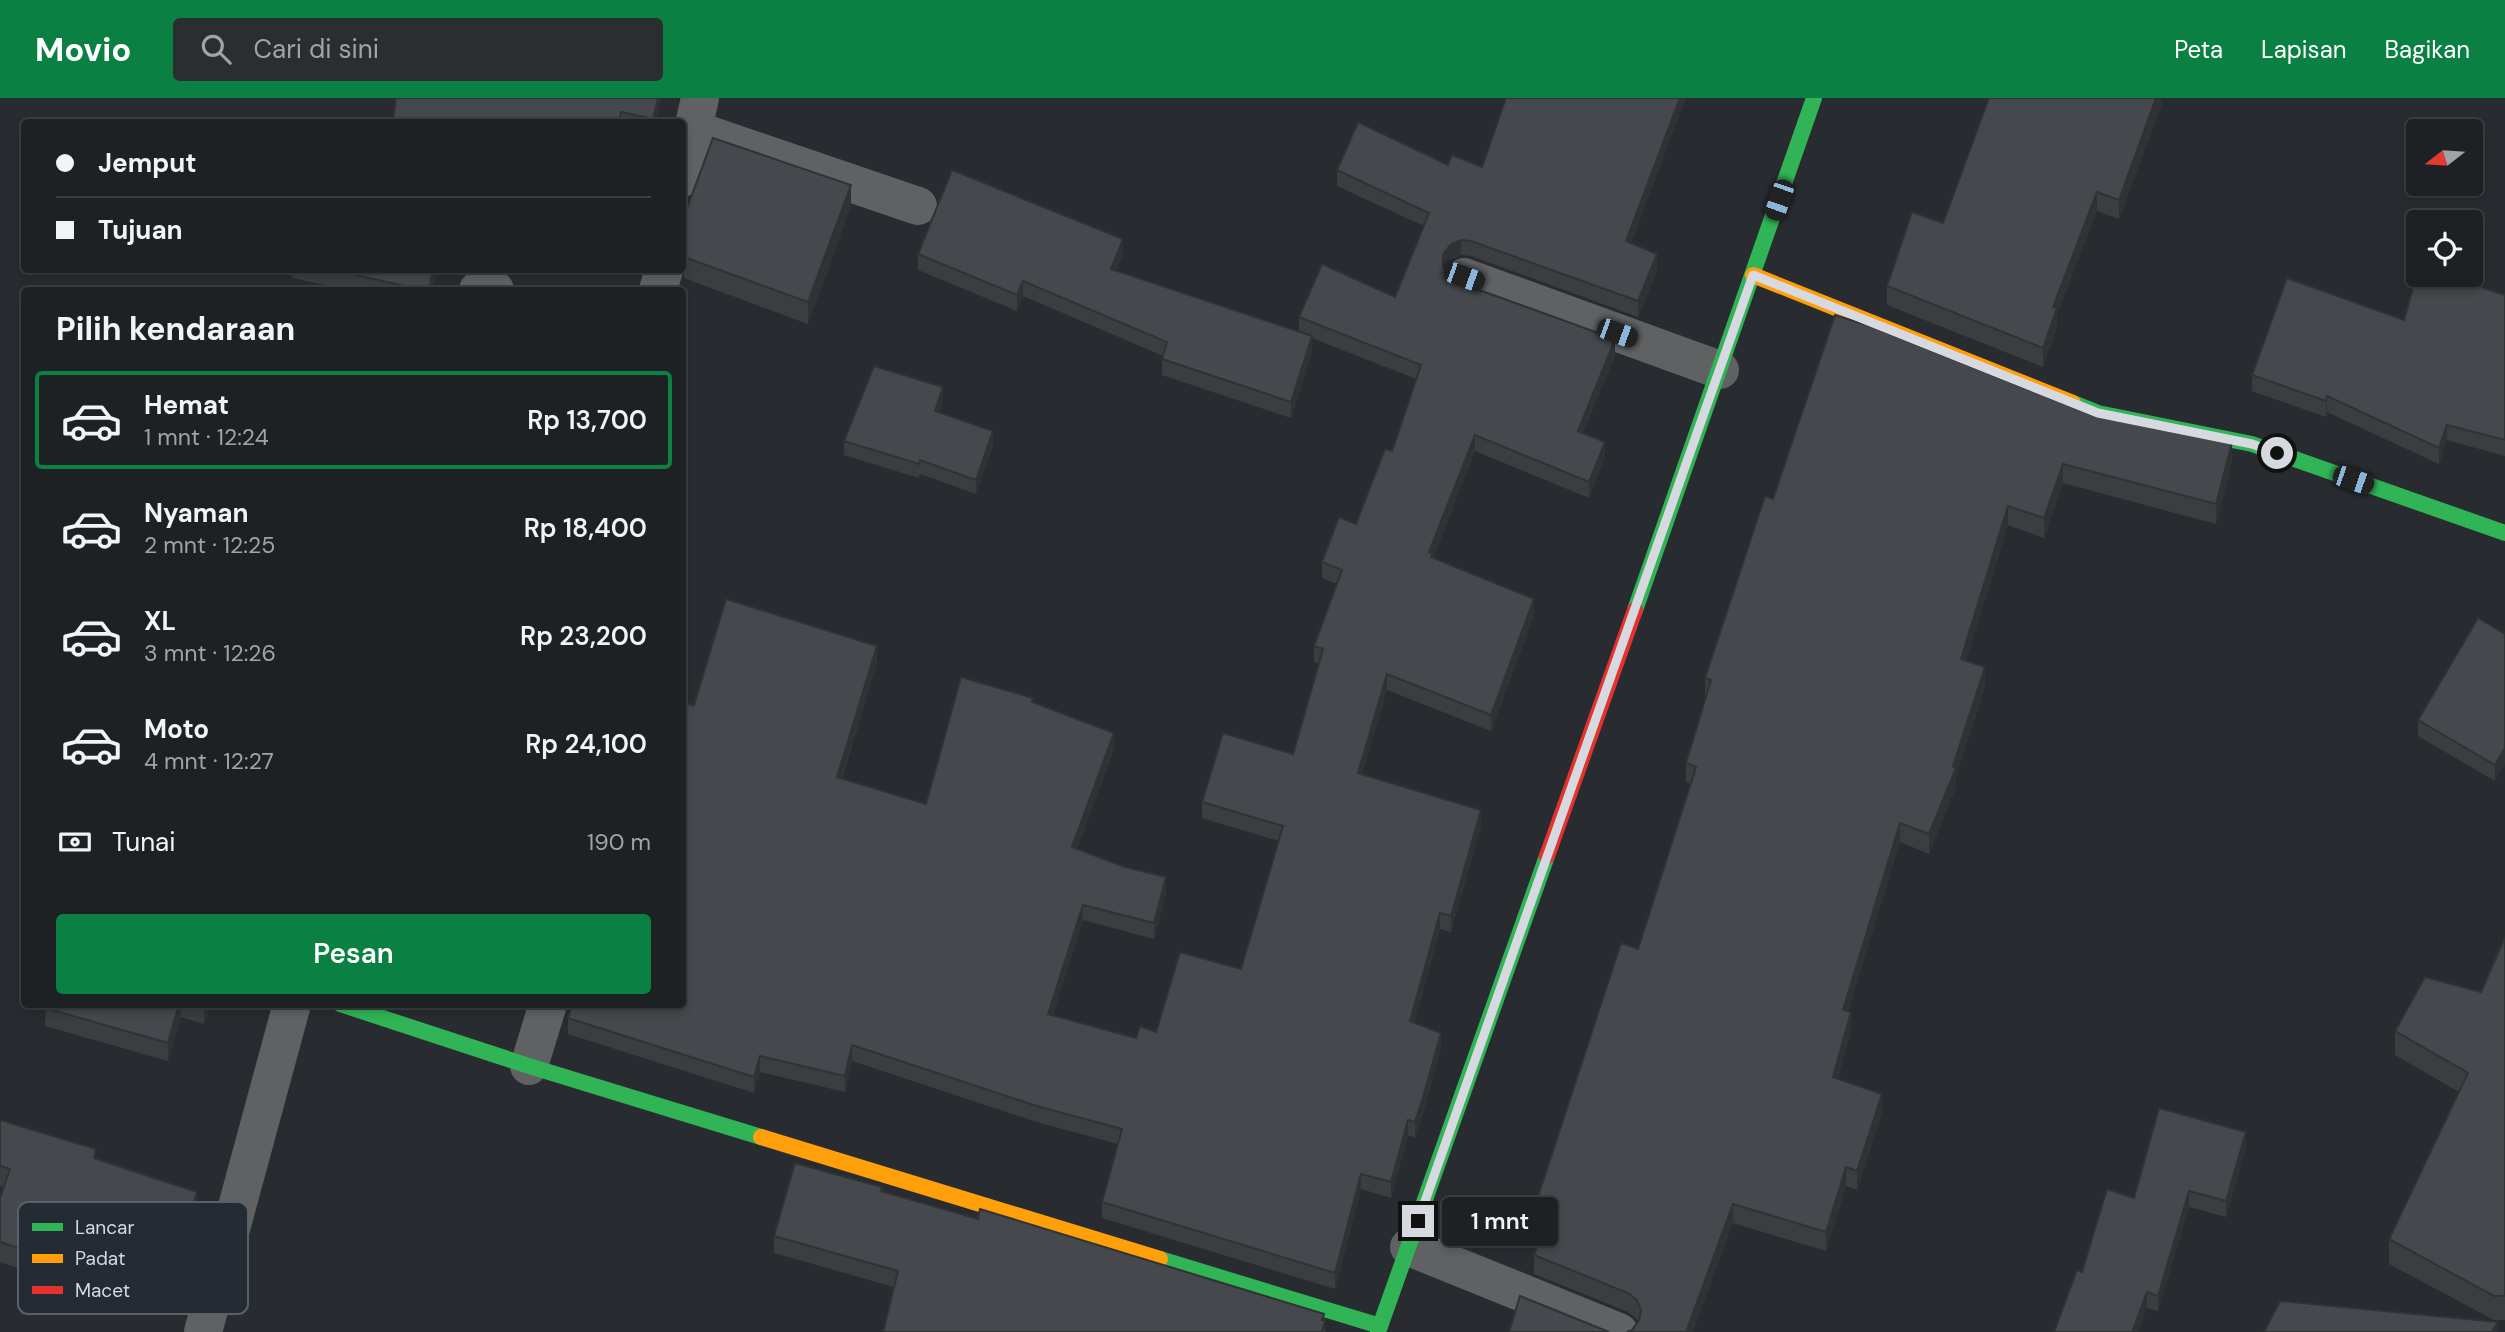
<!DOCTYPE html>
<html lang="id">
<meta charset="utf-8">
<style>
body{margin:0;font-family:"DM Sans",sans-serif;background:#2b2e31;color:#f1f3f6;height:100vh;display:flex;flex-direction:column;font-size:26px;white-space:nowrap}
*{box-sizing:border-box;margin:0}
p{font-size:23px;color:#a1a3a6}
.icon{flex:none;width:38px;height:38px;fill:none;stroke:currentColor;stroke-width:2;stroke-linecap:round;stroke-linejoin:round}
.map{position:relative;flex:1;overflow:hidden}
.side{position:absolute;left:21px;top:189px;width:665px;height:721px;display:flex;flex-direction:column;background:#1e2124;border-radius:7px;box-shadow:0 4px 10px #0003,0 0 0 2px #3c3e41}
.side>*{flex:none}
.hud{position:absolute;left:21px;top:21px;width:665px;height:154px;border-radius:7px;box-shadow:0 4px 10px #0003,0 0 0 2px #3c3e41;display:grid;align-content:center;height:154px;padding:0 35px;background:#1e2124}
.needle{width:46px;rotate:253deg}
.tools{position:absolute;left:2406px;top:21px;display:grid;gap:14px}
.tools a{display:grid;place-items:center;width:77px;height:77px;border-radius:7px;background:#1e2124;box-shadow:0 4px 10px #0003,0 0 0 2px #3c3e41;font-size:35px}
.end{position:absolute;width:32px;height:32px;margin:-16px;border:9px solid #d6dae0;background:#111;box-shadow:0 0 0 4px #111}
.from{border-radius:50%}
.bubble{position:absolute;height:49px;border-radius:7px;background:#1e2124;box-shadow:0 4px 10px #0003,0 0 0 2px #3c3e41;font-size:23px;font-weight:600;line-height:49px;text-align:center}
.car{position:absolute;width:21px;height:42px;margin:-21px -10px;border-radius:9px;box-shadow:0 0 5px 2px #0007;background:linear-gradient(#222 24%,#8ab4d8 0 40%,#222 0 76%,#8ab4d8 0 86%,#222 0)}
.hud b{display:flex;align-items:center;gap:24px;height:66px;font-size:26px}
.hud b+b{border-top:2px solid #3c3e41}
.hud i{width:18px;height:18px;background:#f1f3f6}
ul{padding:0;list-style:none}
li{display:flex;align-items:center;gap:21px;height:98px;margin:0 14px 10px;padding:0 21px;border:4px solid transparent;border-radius:7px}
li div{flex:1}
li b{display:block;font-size:26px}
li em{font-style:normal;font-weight:600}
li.on{border-color:#0b8043}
li>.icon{width:63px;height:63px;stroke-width:1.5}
h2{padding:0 35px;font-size:32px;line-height:84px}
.pay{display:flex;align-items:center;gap:18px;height:77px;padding:0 35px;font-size:26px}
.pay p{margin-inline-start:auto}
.action{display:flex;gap:14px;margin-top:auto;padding:14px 35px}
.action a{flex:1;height:80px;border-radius:7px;background:#0b8043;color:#fff;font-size:28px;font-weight:600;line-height:80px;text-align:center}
header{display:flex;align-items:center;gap:42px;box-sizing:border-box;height:98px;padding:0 35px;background:#0b8043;color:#fff}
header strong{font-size:33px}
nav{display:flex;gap:38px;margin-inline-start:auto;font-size:24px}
.search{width:490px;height:63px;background:#2b2e31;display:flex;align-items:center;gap:18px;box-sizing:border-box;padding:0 24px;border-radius:7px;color:#a1a3a6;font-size:26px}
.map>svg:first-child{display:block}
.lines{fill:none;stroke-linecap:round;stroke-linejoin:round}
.street{stroke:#5f6163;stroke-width:38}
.fast{stroke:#30b455;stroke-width:16}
.slow{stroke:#ff9f0a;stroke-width:16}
.jam{stroke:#e5322d;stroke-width:16}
.wall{fill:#3b3e41}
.shaded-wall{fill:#303235}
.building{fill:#45484c;stroke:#303235;stroke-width:2}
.route{stroke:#d6dae0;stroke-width:9}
.key{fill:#252b33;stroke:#5a6067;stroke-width:2}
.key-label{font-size:19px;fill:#d6dae0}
</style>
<header>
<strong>Movio</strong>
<div class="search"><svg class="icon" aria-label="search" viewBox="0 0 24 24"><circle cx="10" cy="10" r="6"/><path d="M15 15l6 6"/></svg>Cari di sini</div>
<nav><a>Peta</a><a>Lapisan</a><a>Bagikan</a></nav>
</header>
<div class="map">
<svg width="2505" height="1234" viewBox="0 0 2505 1234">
<rect width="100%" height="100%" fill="#282c30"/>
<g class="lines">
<!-- street -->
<g class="street">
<path d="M692,31L918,108"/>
<path d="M682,80L700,0"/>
<path d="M1464,179L1720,272"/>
<path d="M478,192L480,191L495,192"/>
<path d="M658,192L664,172"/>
<path d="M529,968L548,906"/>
<path d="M1409,1149L1619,1234"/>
<path d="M203,1234L292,906"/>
</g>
<!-- fast -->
<g class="fast">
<path d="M2073,305L2098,315L2252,346L2505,435"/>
<path d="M1635,512L1814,0"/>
<path d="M340,906L529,968L761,1039"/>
<path d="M1160,1161L1380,1228"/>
<path d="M1378,1234L1547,758"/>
</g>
<!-- slow -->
<g class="slow">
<path d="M1753,177L2073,305"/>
<path d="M761,1039L1160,1161"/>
</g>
<!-- jam -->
<path class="jam" d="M1547,758L1635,512"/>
</g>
<!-- wall -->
<g class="wall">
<path d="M661,0L656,24H393Z"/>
<path d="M2162,0V5L2119,121L2097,113L2057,216V229L2043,269L1887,207V188L1943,125Z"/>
<path d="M1448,67L1631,145L1657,172L1638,219L1471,158L1461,157L1451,162L1444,171L1447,177L1457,184L1615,257L1583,335L1605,360L1589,400L1475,353L1433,460L1534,517L1491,633L1387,592L1362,676L1481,728L1451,834L1440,831L1414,925L1441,950L1424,1012L1415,1040L1408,1037L1391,1100L1361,1091L1335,1191L1102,1120V1104L1118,1046L1040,1025L852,963L845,994L760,974L754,995L568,936V920L682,906L694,607L877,564L842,681L926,706L1033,604L1114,651L1077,751L1166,795L1154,841L1083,822L1053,917L1136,940L1156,934L1241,871L1279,743L1202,720V704L1293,656L1319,566L1314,564V548L1337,486L1322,480V464L1356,426L1392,353L1416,281L1312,240V254L1291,320L1162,277V261L1163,258L1023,198L1017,213L918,172V156L1123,157L1116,173L1299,234V219L1395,199L1424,128L1337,88V72Z"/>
<path d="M851,108L808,226L684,180V166L682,163V124Z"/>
<path d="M292,172H437L433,192H348L292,180Z"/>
<path d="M2494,194L2505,197V358L2447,342L2439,366L2327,314L2326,319L2252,293V277L2404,222Z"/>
<path d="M943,303L939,314L993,347L976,396L920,376L919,380L844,357V343Z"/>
<path d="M2090,316L2232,364L2216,426L2063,385L2044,440L2008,427L1966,563L1985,589L1956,678V689L1929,756L1900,744L1848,913L1851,933L1838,980L1882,1015L1857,1092L1846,1088L1826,1153L1733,1125L1632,1232L1638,1224L1637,1221L1628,1214L1534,1176V1157L1542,1133L1534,1130V1111L1638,851L1690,686L1686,684V665L1706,599H1705V580L1773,401Z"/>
<path d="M2505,536L2495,683L2418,638V622Z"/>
<path d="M2505,839V1222H2494L2389,1166V1141L2459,994L2395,957V933L2481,894Z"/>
<path d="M46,906H210L204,926L181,919L168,963L45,928Z"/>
<path d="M0,1022L96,1061L197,1114L163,1217L0,1164V1100L4,1089L0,1088Z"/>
<path d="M2246,1050L2226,1119L2189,1109L2158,1213L2147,1210L2138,1234H2054L2082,1174L2134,1100Z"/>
<path d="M882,1093L1324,1222L1325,1234L894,1189L774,1155V1138Z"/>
</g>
<!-- shaded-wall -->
<g class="shaded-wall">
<path d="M658,0H661L656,24H653Z"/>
<path d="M1680,0H1686L1626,159V143Z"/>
<path d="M2156,0H2162V5L2119,121V102Z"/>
<path d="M851,87V108L808,226V204Z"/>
<path d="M2097,94V113L2057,216V229L2043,269V250L2053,209Z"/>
<path d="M1123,141V157L1111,187V171Z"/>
<path d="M1461,142V157L1451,162L1443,172V183V156L1451,146Z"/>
<path d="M1657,156V172L1638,219V203Z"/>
<path d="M433,172H437L433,192H429Z"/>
<path d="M1023,183V198L1017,213V197Z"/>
<path d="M1312,238V254L1291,320V304Z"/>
<path d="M1615,241V257L1578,348V333Z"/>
<path d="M943,289V303L935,327V313Z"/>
<path d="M2327,298V314L2326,319V303Z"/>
<path d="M2447,327V342L2439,366V350Z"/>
<path d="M993,333V347L976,396V382Z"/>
<path d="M1475,337V353L1433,461L1429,454Z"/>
<path d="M1605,344V360L1589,400V384Z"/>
<path d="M2232,345V364L2216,426V406Z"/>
<path d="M2063,366V385L2044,440V420Z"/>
<path d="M2008,408V427L1961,580V561Z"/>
<path d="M1534,501V517L1491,633V617Z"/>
<path d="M877,548V564L837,695V679Z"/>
<path d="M1985,569V589L1956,678V689L1929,756V736Z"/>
<path d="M1387,576V592L1358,691V675Z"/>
<path d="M1114,635V651L1072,765V749Z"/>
<path d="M2505,650V666L2495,683V667Z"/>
<path d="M1481,712V728L1451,834V818Z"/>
<path d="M1900,725V744L1843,931V912Z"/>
<path d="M1166,779V795L1154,841V825Z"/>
<path d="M1083,807V822L1048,932V916Z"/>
<path d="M1440,815V831L1410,939V923Z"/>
<path d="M179,906H181V919L168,963V945Z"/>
<path d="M205,906H210L204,926V908Z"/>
<path d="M1851,914V933L1833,998V979Z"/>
<path d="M1441,935V950L1424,1012L1415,1040V1024Z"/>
<path d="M852,947V963L845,994V978Z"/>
<path d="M760,958V974L754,995V979Z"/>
<path d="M1882,996V1015L1857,1092V1073Z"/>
<path d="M1408,1022V1037L1391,1100V1084Z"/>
<path d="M2246,1034V1050L2226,1119V1103Z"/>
<path d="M1846,1069V1088L1826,1153V1134Z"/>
<path d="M1361,1076V1091L1335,1191V1175Z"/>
<path d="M2189,1093V1109L2158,1213V1198Z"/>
<path d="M197,1094V1114L163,1217V1197Z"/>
<path d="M1733,1106V1125L1693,1234H1686Z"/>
<path d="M2147,1194V1210L2138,1234H2132Z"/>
<path d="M2498,1224V1234H2492Z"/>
</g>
<!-- building -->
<g class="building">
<path d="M396,0H658L653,21L621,14L619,24H393Z"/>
<path d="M1506,0H1680L1626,143L1657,156L1638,203L1471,143L1461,142L1451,146L1443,156V168L1447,177L1457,184L1615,241L1578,333L1605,344L1589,384L1475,337L1429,454L1433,455L1431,459L1534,501L1491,617L1387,576L1358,675L1481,712L1451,818L1440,815L1410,923L1441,935L1424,996L1415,1024L1408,1022L1391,1084L1361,1076L1335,1175L1102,1104L1122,1031L1040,1009L852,947L845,978L760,958L754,979L568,920L572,906H682V610L684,605L694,607L726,501L877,548L837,679L926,706L961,579L1033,600L1032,604L1114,635L1072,749L1125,769L1166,779L1154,825L1083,807L1048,916L1136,940L1140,928L1156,934L1180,854L1241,871L1283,728L1202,704L1223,635L1293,656L1323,551L1314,548L1342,472L1322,464L1339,419L1356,426L1385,351L1392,353L1421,267L1299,219L1322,166L1395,199L1429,115L1337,72L1358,24L1448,67L1452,57L1482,69Z"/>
<path d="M1989,0H2156L2119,102L2097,94L2053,209L2057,210L2043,250L1887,188L1912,114L1943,125Z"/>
<path d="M713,40L851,87L808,204L684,159L685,146L682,141V124Z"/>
<path d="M952,72L1123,141L1111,171L1312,238L1291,304L1162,261L1167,244L1023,183L1017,197L918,156Z"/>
<path d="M333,172H433L429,192H423Z"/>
<path d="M2418,173V177H2444L2505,197V342L2447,327L2439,350L2327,298L2326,303L2252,277L2287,180L2404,222Z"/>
<path d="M1835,217L1873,229L2090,316L2232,345L2216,406L2063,366L2044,420L2008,408L1961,561L1985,569L1953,668L1956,670L1929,736L1900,725L1843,912L1851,914L1833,979L1882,996L1857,1073L1846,1069L1826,1134L1733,1106L1686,1234H1627L1632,1232L1639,1222L1641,1212L1637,1202L1628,1195L1534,1157L1548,1116L1534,1111L1621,845L1638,851L1696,669L1686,665L1711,582L1705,580L1765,398L1773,401Z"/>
<path d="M874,268L943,289L935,313L993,333L976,382L920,362L919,366L844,343Z"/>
<path d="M2478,520L2505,536V650L2495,667L2418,622Z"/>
<path d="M2505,839V1198H2494L2389,1141L2468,975L2395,933L2425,879L2481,894Z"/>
<path d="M46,906H179L168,945L45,910Z"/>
<path d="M2159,1010L2246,1034L2226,1103L2189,1093L2158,1198L2147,1194L2132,1234H2054L2077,1172L2082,1174L2107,1091L2134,1100Z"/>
<path d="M0,1022L96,1051L94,1060L197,1094L163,1197L0,1144V1100L10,1071L0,1068Z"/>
<path d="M795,1065L882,1089L881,1093L978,1121L980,1111L1324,1216L1322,1222H1325L1322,1234H883L898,1173L774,1138Z"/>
<path d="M1520,1198L1609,1234H1509Z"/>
<path d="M2280,1203L2498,1224L2492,1234H2264Z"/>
</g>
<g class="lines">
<!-- route -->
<path class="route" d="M1418,1123L1753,177L2098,315L2252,346L2277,355"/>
</g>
<!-- legend -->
<rect x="18" y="1104" width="230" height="112" rx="10" class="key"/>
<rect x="32" y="1125" width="31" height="8" fill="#30b455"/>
<rect x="32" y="1156" width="31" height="9" fill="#ff9f0a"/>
<rect x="32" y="1188" width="31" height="8" fill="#e5322d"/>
<g class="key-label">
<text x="75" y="1136">Lancar</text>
<text x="75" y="1167">Padat</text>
<text x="75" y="1199">Macet</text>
</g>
</svg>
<div class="tools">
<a><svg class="needle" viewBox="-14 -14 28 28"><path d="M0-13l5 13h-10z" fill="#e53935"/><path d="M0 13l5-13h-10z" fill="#a1a3a6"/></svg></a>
<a><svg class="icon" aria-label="locate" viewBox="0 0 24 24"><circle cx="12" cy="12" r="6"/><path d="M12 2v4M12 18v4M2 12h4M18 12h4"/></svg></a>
</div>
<i class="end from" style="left:2277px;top:355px"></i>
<i class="end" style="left:1418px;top:1123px"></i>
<div class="bubble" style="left:1442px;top:1099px;width:116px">1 mnt</div>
<i class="car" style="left:1779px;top:102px;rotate:199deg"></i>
<i class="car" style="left:1464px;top:179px;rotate:110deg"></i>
<i class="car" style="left:1617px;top:235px;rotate:110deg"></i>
<i class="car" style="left:2353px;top:382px;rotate:109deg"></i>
<div class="hud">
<b><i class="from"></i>Jemput</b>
<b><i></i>Tujuan</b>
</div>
<section class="side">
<h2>Pilih kendaraan</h2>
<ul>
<li class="on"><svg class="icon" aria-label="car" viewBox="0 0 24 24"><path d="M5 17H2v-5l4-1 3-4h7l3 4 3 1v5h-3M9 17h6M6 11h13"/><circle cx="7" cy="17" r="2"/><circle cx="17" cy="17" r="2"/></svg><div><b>Hemat</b><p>1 mnt · 12:24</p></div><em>Rp 13,700</em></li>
<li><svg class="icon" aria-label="car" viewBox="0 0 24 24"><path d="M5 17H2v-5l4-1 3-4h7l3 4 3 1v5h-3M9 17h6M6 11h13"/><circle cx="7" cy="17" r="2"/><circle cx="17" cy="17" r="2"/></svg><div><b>Nyaman</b><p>2 mnt · 12:25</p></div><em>Rp 18,400</em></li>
<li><svg class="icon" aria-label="car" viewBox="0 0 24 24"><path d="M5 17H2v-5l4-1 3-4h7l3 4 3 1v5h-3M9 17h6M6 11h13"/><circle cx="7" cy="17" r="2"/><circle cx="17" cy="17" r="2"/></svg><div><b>XL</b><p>3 mnt · 12:26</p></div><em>Rp 23,200</em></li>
<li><svg class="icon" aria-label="car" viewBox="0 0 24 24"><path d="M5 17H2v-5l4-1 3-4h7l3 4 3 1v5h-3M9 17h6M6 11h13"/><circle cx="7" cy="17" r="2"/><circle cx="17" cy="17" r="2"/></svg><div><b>Moto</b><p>4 mnt · 12:27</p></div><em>Rp 24,100</em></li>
</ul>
<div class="pay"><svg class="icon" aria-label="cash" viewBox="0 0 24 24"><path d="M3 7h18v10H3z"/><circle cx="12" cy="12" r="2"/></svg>Tunai<p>190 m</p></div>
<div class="action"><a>Pesan</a></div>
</section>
</div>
